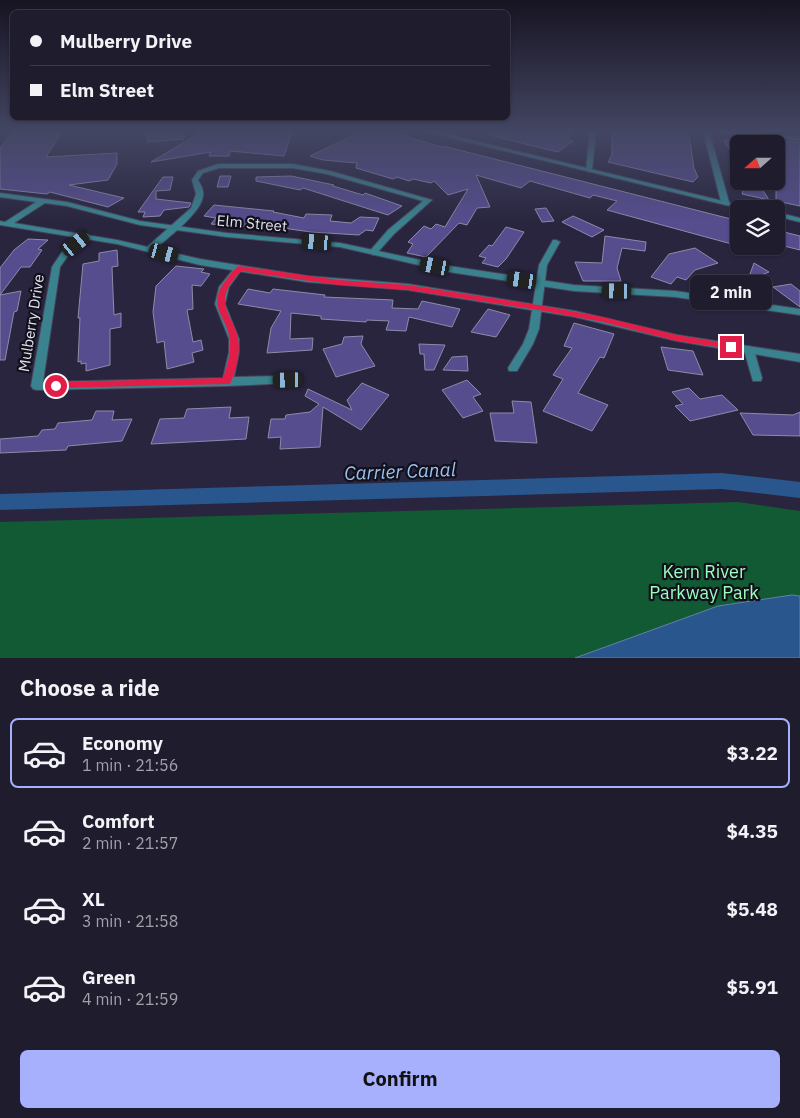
<!DOCTYPE html>
<meta charset="utf-8">
<style>
body{margin:0;font-family:"IBM Plex Sans",sans-serif;background:#272536;color:#f1f3f6;height:100vh;display:flex;flex-direction:column;font-size:19px;white-space:nowrap}
*{box-sizing:border-box;margin:0}
p{font-size:16px;color:#a1a1aa}
.icon{flex:none;width:28px;height:28px;fill:none;stroke:currentColor;stroke-width:2;stroke-linecap:round;stroke-linejoin:round}
.map{position:relative;height:658px;overflow:hidden}
.panel{display:flex;flex-direction:column;background:#1f1c2e;flex:1}
.panel>*{flex:none}
.hud{position:absolute;left:10px;top:10px;width:500px;height:110px;border-radius:8px;box-shadow:0 1px 4px #0004,0 0 0 1px #3c3a4a;display:grid;align-content:center;height:110px;padding:0 20px;background:#1f1c2e}
.needle{width:32px;rotate:249deg}
.fabs{position:absolute;left:730px;top:135px;display:grid;gap:10px}
.fabs a{display:grid;place-items:center;width:55px;height:55px;border-radius:8px;background:#1f1c2e;box-shadow:0 1px 4px #0004,0 0 0 1px #3c3a4a;font-size:25px}
.end{position:absolute;width:22px;height:22px;margin:-11px;border:6px solid #e11d48;background:#fff;box-shadow:0 0 0 2px #fff}
.from{border-radius:50%}
.bubble{position:absolute;height:35px;border-radius:8px;background:#1f1c2e;box-shadow:0 1px 4px #0004,0 0 0 1px #3c3a4a;font-size:16px;font-weight:800;line-height:35px;text-align:center}
.car{position:absolute;width:15px;height:30px;margin:-15px -8px;border-radius:6px;box-shadow:0 0 4px 1px #0007;background:linear-gradient(#222 24%,#8ab4d8 0 40%,#222 0 76%,#8ab4d8 0 86%,#222 0)}
.hud b{display:flex;align-items:center;gap:18px;height:48px;font-size:19px}
.hud b+b{border-top:1px solid #3c3a4a}
.hud i{width:12px;height:12px;background:#f1f3f6}
ul{padding:0;list-style:none}
li{display:flex;align-items:center;gap:15px;height:70px;margin:0 10px 8px;padding:0 10px;border:2px solid transparent;border-radius:8px}
li div{flex:1}
li b{display:block;font-size:19px}
li em{font-style:normal;font-weight:800}
li.current{border-color:#a7b0fc}
li>.icon{width:45px;height:45px;stroke-width:1.5}
h2{padding:0 20px;font-size:22px;line-height:60px}
.cta{display:flex;gap:10px;margin-top:auto;padding:10px 20px}
.cta a{flex:1;height:58px;border-radius:8px;background:#a7b0fc;color:#111;font-size:20px;font-weight:800;line-height:58px;text-align:center}
.map>svg:first-child{display:block}
.green{fill:#125a33}
.water{fill:#29568d;stroke:#6180ab}
.lines{fill:none;stroke-linecap:round;stroke-linejoin:round}
.canal{fill:#29568d;fill-rule:evenodd}
.building{fill:#564d8e;stroke:#8d8baa}
.minor-casing{stroke:#47435b;stroke-width:2}
.tertiary-casing{stroke:#47435b;stroke-width:2}
.minor{fill:#3a828d;fill-rule:evenodd}
.tertiary{fill:#3a828d;fill-rule:evenodd}
.route{fill:#e11d48}
.labels{text-anchor:middle;dominant-baseline:central;stroke-width:4.5;stroke-linejoin:round;paint-order:stroke}
.street-label{font-size:15px;fill:#e3e1f2;stroke:#12101b}
.near-park-label{font-size:18px;fill:#9fb;stroke:#12101b}
.near-water-label{font-size:19px;font-style:italic;fill:#9bc1f2;stroke:#12101b}
</style>
<div class="map">
<svg width="800" height="658" viewBox="0 0 800 658">
<rect width="100%" height="100%" fill="#29253e"/>
<!-- green -->
<path class="green" d="M738,502L800,511V658H0V522Z"/>
<!-- water -->
<path class="water" d="M792,595L800,596V658H575L718,606Z"/>
<g class="lines">
<!-- canal -->
<path class="canal" d="M722,473L800,482V498L722,489L0,510V494Z"/>
</g>
<!-- building -->
<g class="building">
<path d="M14,131H59L58,138L46,157L117,153V164L108,180L69,185L124,198L108,207L50,192L47,194L0,189V148Z"/>
<path d="M146,131H184V139L148,142Z"/>
<path d="M203,131H292L284,156L230,151L229,156H209L211,152L151,162Z"/>
<path d="M362,131H389L441,147L443,146L739,221V246L607,210L617,201L593,195L590,198L530,181L521,188L476,175L490,207L477,208L467,225L459,223L426,257L407,253L413,244L408,242L424,226L431,229L436,224L445,227L468,189L448,195L434,181L431,183L413,179L409,181L397,177L393,179L356,168L357,163L323,160L310,156Z"/>
<path d="M490,131H563L571,132L567,140L573,141L558,152L489,135Z"/>
<path d="M612,131H646L689,135L694,168L698,177L693,182L608,162L612,155Z"/>
<path d="M743,137L800,143V206L776,201V144H743Z"/>
<path d="M724,140L739,141V166Z"/>
<path d="M220,176H231L228,187H217Z"/>
<path d="M291,176L334,185L333,186L363,195L365,193L402,206L388,215L303,188L300,190L256,181V177Z"/>
<path d="M163,177H173L170,190L156,191V199L191,203L189,207L164,210L160,216L143,217L145,212H138Z"/>
<path d="M746,181H757L769,200L742,194Z"/>
<path d="M214,205L274,211L273,212L304,218L306,214L332,215L330,221L351,223L360,217L379,218L373,231L366,230L359,235L311,232L247,223L243,227L211,224L216,218L204,216Z"/>
<path d="M546,208L554,221L542,222L535,209Z"/>
<path d="M573,216L604,230L592,237L562,222Z"/>
<path d="M506,227L524,232L506,259L498,267L482,263L486,258L479,256L489,245L492,246Z"/>
<path d="M776,230L800,236V250L776,244Z"/>
<path d="M605,236L646,242L645,251L622,248L617,268L621,281H583L575,262L602,263Z"/>
<path d="M28,239L48,240L38,249L42,250L30,267H21L0,295L21,291L17,311L14,312L5,360H0V268L14,250Z"/>
<path d="M695,248L718,263L695,270L686,280L677,277L671,284L651,277L669,254Z"/>
<path d="M117,250L118,266L112,267L113,292L114,315L121,313V327L110,329V365L86,371V363L81,364V361L78,362L80,318H78L83,264L99,261V253Z"/>
<path d="M754,263L769,272L756,277L750,274Z"/>
<path d="M176,266L204,269L201,272L210,274L201,286L192,285L193,309L187,310L193,342L201,340L203,350L192,353L194,362L167,369L164,341L157,343L153,312L156,286Z"/>
<path d="M791,284L800,291V307L773,287Z"/>
<path d="M248,289L270,293L273,289L325,295L324,297L393,300L392,308L418,309L422,301L460,309L452,327L409,317L406,331L386,330L389,321L367,320L366,322L321,319V316L291,313L290,339L313,338L312,350L267,353L271,328L281,311L238,304Z"/>
<path d="M488,309L510,315L496,337L471,332Z"/>
<path d="M574,323L614,334L604,358L600,357L578,393L608,405L592,431L543,411L563,379L553,375L572,348L564,346Z"/>
<path d="M363,336L361,344L375,366L336,377L323,349L342,344L344,337Z"/>
<path d="M419,344L445,345L434,370H425L424,354H420Z"/>
<path d="M661,347L693,351L703,375L668,370Z"/>
<path d="M467,356L468,371L443,370L452,357Z"/>
<path d="M467,380L481,394L473,397L483,411L463,418L442,390Z"/>
<path d="M362,383L389,395L361,430L323,407L320,447L280,449L281,437L268,438L271,419H285L286,415L310,412L319,404L305,396L308,389L352,410L347,400Z"/>
<path d="M689,388L700,399L722,395L738,410L690,421L675,406L683,404L672,392Z"/>
<path d="M512,401L531,402L537,443L495,441L490,413H514Z"/>
<path d="M231,407L229,418L249,417L246,439L151,444L160,419L184,418L187,409Z"/>
<path d="M96,411H114L112,420L132,419L122,441L68,446L66,450L0,453V439L38,436L42,430L55,429L58,423L92,420Z"/>
<path d="M800,412V436L753,435L740,413L793,415Z"/>
</g>
<g class="lines">
<defs>
<g id="minor">
<path d="M590,131H596L592,170L589,172L586,170Z"/>
<path d="M703,131H709L729,202L728,204H722L721,202Z"/>
<path d="M716,131H737L800,137V141L719,133Z"/>
<path d="M218,164H293L330,171L432,200L394,234L376,254L373,255L369,252L388,230L423,201L327,174L293,168H219L203,173L198,180C201,185 204,190 203,195C203,212 166,239 153,251H147V247L191,208L196,194L192,180L198,171Z"/>
<path d="M82,234H88L89,236L70,253L60,267L43,382L223,378L229,352V339L215,304L219,287L236,266L239,265L243,268L229,287L225,304L239,339V352L234,377L287,376L291,377L293,380L291,383L227,386L37,390L33,389L31,386L52,267L64,249Z"/>
<path d="M553,240H556L560,242L547,265L539,329L533,344L517,371H509L508,368L523,344L529,329L539,265Z"/>
<path d="M730,286L735,289L739,302L737,304H731L725,289Z"/>
<path d="M749,346L754,350L762,378L761,381H753L752,378L744,350Z"/>
</g>
<g id="tertiary">
<path d="M423,131H433L756,209H742Z"/>
<path d="M0,193L67,202L140,221L227,233L340,243L449,266L574,285L675,291L800,309V315L675,297L574,291L449,272L340,247L227,237L140,225L67,206L45,203L14,223L117,240L200,259L307,276L408,284L575,311L677,335L800,354V362L677,341L575,317L408,290L307,282L200,265L117,244L0,225V221L5,222L36,202L0,197Z"/>
<path d="M776,212L800,218V222L776,216Z"/>
</g>
</defs>
<!-- minor casing -->
<use href="#minor" class="minor-casing"/>
<!-- tertiary casing -->
<use href="#tertiary" class="tertiary-casing"/>
<!-- minor -->
<use href="#minor" class="minor"/>
<!-- tertiary -->
<use href="#tertiary" class="tertiary"/>
</g>
<!-- sky -->
<linearGradient id="sky" x2="0" y2="1"><stop stop-color="#171422"/><stop offset="0.59" stop-color="#434663"/><stop offset="1" stop-color="#434663" stop-opacity="0"/></linearGradient>
<rect width="800" height="223" fill="url(#sky)"/>
<!-- route -->
<path class="route" d="M239,266L338,280L408,285L538,305L603,317L677,335L731,344L735,347L731,349L677,341L603,322L538,310L408,290L338,285L241,271C236,277 228,285 226,293C221,310 235,322 238,338C241,352 236,371 230,384L52,388L51,386L56,382L223,378C227,366 231,354 230,341C228,316 205,307 226,280C230,275 234,269 239,266Z"/>
<g class="labels">
<!-- street labels -->
<g class="street-label">
<text transform="translate(252 223) rotate(5)">Elm Street</text>
<text transform="translate(31 323) rotate(-81)">Mulberry Drive</text>
</g>
<!-- near-park labels -->
<g class="near-park-label">
<text x="704" y="571">Kern River<tspan x="704" dy="21">Parkway Park</tspan></text>
</g>
<!-- near-water labels -->
<g class="near-water-label">
<text transform="translate(400 471) rotate(-2)">Carrier Canal</text>
</g>
</g>
</svg>
<div class="fabs">
<a><svg class="needle" viewBox="-14 -14 28 28"><path d="M0-13l5 13h-10z" fill="#e53935"/><path d="M0 13l5-13h-10z" fill="#a1a1aa"/></svg></a>
<a><svg class="icon" aria-label="layers" viewBox="0 0 24 24"><path d="M12 4l9 5-9 5-9-5zM3 14l9 5 9-5"/></svg></a>
</div>
<i class="end from" style="left:56px;top:386px"></i>
<i class="end" style="left:731px;top:347px"></i>
<div class="bubble" style="left:690px;top:275px;width:82px">2 min</div>
<i class="car" style="left:317px;top:242px;rotate:275deg"></i>
<i class="car" style="left:76px;top:244px;rotate:51deg"></i>
<i class="car" style="left:164px;top:253px;rotate:105deg"></i>
<i class="car" style="left:435px;top:266px;rotate:282deg"></i>
<i class="car" style="left:522px;top:280px;rotate:279deg"></i>
<i class="car" style="left:617px;top:291px;rotate:271deg"></i>
<i class="car" style="left:288px;top:380px;rotate:269deg"></i>
<div class="hud">
<b><i class="from"></i>Mulberry Drive</b>
<b><i></i>Elm Street</b>
</div>
</div>
<section class="panel">
<h2>Choose a ride</h2>
<ul>
<li class="current"><svg class="icon" aria-label="car" viewBox="0 0 24 24"><path d="M5 17H2v-5l4-1 3-4h7l3 4 3 1v5h-3M9 17h6M6 11h13"/><circle cx="7" cy="17" r="2"/><circle cx="17" cy="17" r="2"/></svg><div><b>Economy</b><p>1 min · 21:56</p></div><em>$3.22</em></li>
<li><svg class="icon" aria-label="car" viewBox="0 0 24 24"><path d="M5 17H2v-5l4-1 3-4h7l3 4 3 1v5h-3M9 17h6M6 11h13"/><circle cx="7" cy="17" r="2"/><circle cx="17" cy="17" r="2"/></svg><div><b>Comfort</b><p>2 min · 21:57</p></div><em>$4.35</em></li>
<li><svg class="icon" aria-label="car" viewBox="0 0 24 24"><path d="M5 17H2v-5l4-1 3-4h7l3 4 3 1v5h-3M9 17h6M6 11h13"/><circle cx="7" cy="17" r="2"/><circle cx="17" cy="17" r="2"/></svg><div><b>XL</b><p>3 min · 21:58</p></div><em>$5.48</em></li>
<li><svg class="icon" aria-label="car" viewBox="0 0 24 24"><path d="M5 17H2v-5l4-1 3-4h7l3 4 3 1v5h-3M9 17h6M6 11h13"/><circle cx="7" cy="17" r="2"/><circle cx="17" cy="17" r="2"/></svg><div><b>Green</b><p>4 min · 21:59</p></div><em>$5.91</em></li>
</ul>
<div class="cta"><a>Confirm</a></div>
</section>
